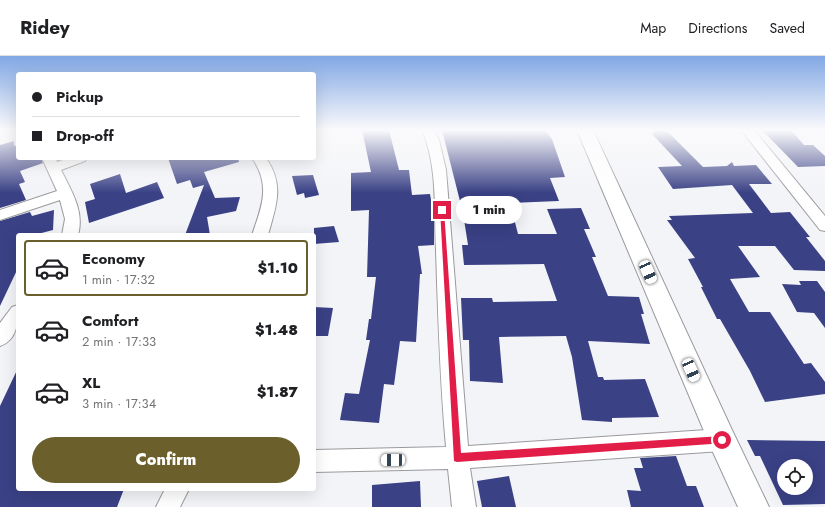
<!DOCTYPE html>
<meta charset="utf-8">
<style>
body{margin:0;font-family:Jost,sans-serif;background:#f6f6f6;color:#202124;height:100vh;display:flex;flex-direction:column;font-size:15px;white-space:nowrap}
*{box-sizing:border-box;margin:0}
p{font-size:13px;color:#757577}
.icon{flex:none;width:22px;height:22px;fill:none;stroke:currentColor;stroke-width:2;stroke-linecap:round;stroke-linejoin:round}
.map{position:relative;flex:1;overflow:hidden}
.drawer{position:absolute;left:16px;top:177px;width:300px;height:258px;display:flex;flex-direction:column;background:#fff;border-radius:4px;box-shadow:0 4px 16px #0002}
.drawer>*{flex:none}
.hud{position:absolute;left:16px;top:16px;width:300px;height:88px;border-radius:4px;box-shadow:0 4px 16px #0002;display:grid;align-content:center;height:88px;padding:0 16px;background:#fff}
.buttons{position:absolute;left:777px;top:403px;display:grid;gap:8px}
.buttons a{display:grid;place-items:center;width:36px;height:36px;border-radius:50%;background:#fff;box-shadow:0 4px 16px #0002;font-size:20px}
.end{position:absolute;width:18px;height:18px;margin:-9px;border:5px solid #e11d48;background:#fff;box-shadow:0 0 0 2px #fff}
.from{border-radius:50%}
.bubble{position:absolute;height:28px;border-radius:14px;background:#fff;box-shadow:0 4px 16px #0002;font-size:13px;font-weight:800;line-height:28px;text-align:center}
.car{position:absolute;width:12px;height:24px;margin:-12px -6px;border-radius:5px;box-shadow:0 0 3px 1px #0007;background:linear-gradient(#fff 24%,#345 0 40%,#fff 0 76%,#345 0 86%,#fff 0)}
.hud b{display:flex;align-items:center;gap:14px;height:38px;font-size:15px}
.hud b+b{border-top:1px solid #e0e0e0}
.hud i{width:10px;height:10px;background:#202124}
ul{padding:7px 0 0;list-style:none}
li{display:flex;align-items:center;gap:12px;height:56px;margin:0 8px 6px;padding:0 8px;border:2px solid transparent;border-radius:4px}
li div{flex:1}
li b{display:block;font-size:15px}
li em{font-style:normal;font-weight:800}
li.current{border-color:#6b5f2c}
li>.icon{width:36px;height:36px;stroke-width:1.5}
.button{display:flex;gap:8px;margin-top:auto;padding:8px 16px}
.button a{flex:1;height:46px;border-radius:24px;background:#6b5f2c;color:#fff;font-size:16px;font-weight:800;line-height:46px;text-align:center}
header{display:flex;align-items:center;gap:24px;box-sizing:border-box;height:56px;padding:0 20px;background:#fff;border-bottom:1px solid #e0e0e0}
header strong{font-size:19px}
nav{display:flex;gap:22px;margin-inline-start:auto;font-size:14px}
.map>svg:first-child{display:block}
.building{fill:#3a4185;fill-rule:evenodd}
.lines{fill:none;stroke-linecap:round;stroke-linejoin:round}
.street-casing{stroke:#9a9a9d;stroke-width:2}
.secondary-casing{stroke:#9a9a9d;stroke-width:2}
.street{fill:#fff;fill-rule:evenodd}
.secondary{fill:#fff;fill-rule:evenodd}
.route{fill:#e11d48}
</style>
<header>
<strong>Ridey</strong>
<nav><a>Map</a><a>Directions</a><a>Saved</a></nav>
</header>
<div class="map">
<svg width="825" height="451" viewBox="0 0 825 451">
<rect width="100%" height="100%" fill="#f3f4f8"/>
<!-- building -->
<g class="building">
<path d="M362,74H389L399,114H409L412,139L430,138L434,161V189L418,190L422,218H420L416,286L400,285L394,329L384,328L379,367L340,364L345,337L359,338L370,284H366L369,263H371L376,221H367L369,154L351,155V117L371,116Z"/>
<path d="M442,74H545L552,83L565,121L550,122L559,145L510,147L518,178H557L547,153L581,152L590,173H584L596,201H592L608,240L639,241L644,258H641L650,288L588,285L598,321H603L604,324L645,323L659,361L612,362V366L582,364L572,301L566,280L499,281L503,327L470,325L469,284H463L461,242H492L493,246L557,245L544,208L464,209L462,189H468L463,157Z"/>
<path d="M656,74H666L703,111L727,110L732,106L734,110L756,109L772,128H749L771,157L790,156L810,181H806L825,205V215L794,214L775,190H738L760,221L730,223L749,256H770L804,308L811,307L825,326V338L765,346L750,315L720,263H717L701,231H703L688,203L695,202L667,164H672L669,160L753,157L732,129L673,133L658,111L682,110L652,78Z"/>
<path d="M762,74H791L804,89H813L825,100V110L798,111Z"/>
<path d="M14,85V90L18,89V102H41L43,107L20,115L25,126L19,128L26,144L0,152V89Z"/>
<path d="M168,102H238L239,106L204,116L215,142L240,141L236,155L207,161L210,179H185L204,129L193,132L190,124L177,128Z"/>
<path d="M120,118L126,137L157,126L164,142L89,167L85,146L95,143L90,128Z"/>
<path d="M313,119L319,139L305,142L304,137L297,139L292,120Z"/>
<path d="M54,154L53,174L34,179H18V212L0,250V165L30,156L32,160Z"/>
<path d="M334,170L339,186L314,188V172Z"/>
<path d="M799,225H817L825,236V272L814,257L797,256L782,228L801,229Z"/>
<path d="M314,251L333,252L328,280H314Z"/>
<path d="M18,312V433H124L117,451H0V350Z"/>
<path d="M747,384L825,385V448L783,449L760,400H755ZM784,410H806V432H784Z"/>
<path d="M676,400L687,430H696L704,451H631L627,434L641,435L634,412H643L640,402Z"/>
<path d="M509,420L516,451H482L477,425Z"/>
<path d="M420,425L421,451H372V429Z"/>
</g>
<g class="lines">
<defs>
<g id="street">
<path d="M422,74H434L439,84L446,114L468,390L722,373L730,376L733,384L730,392L722,395L470,412L476,451H452L448,413L314,416V394L446,391C440,326 438,259 436,194C434,155 438,110 422,74Z"/>
<path d="M741,74H754L825,160V175L820,174Z"/>
<path d="M42,102H56L57,106L68,102H87L85,105L61,114C71,134 85,156 78,179H62L65,163L60,144L0,164V154L57,135Z"/>
<path d="M252,102H266C285,129 276,150 268,179H252C262,150 271,129 252,102Z"/>
<path d="M18,249C18,265 18,284 0,290V267L12,251Z"/>
<path d="M165,433H189L180,451H156Z"/>
</g>
<path id="secondary" d="M577,74H593L732,374L769,451H738L712,394Z"/>
</defs>
<!-- street casing -->
<use href="#street" class="street-casing"/>
<!-- secondary casing -->
<use href="#secondary" class="secondary-casing"/>
<!-- street -->
<use href="#street" class="street"/>
<!-- secondary -->
<use href="#secondary" class="secondary"/>
</g>
<!-- sky -->
<linearGradient id="sky" x2="0" y2="1"><stop stop-color="#81a7e4"/><stop offset="0.54" stop-color="#fafafc"/><stop offset="1" stop-color="#fafafc" stop-opacity="0"/></linearGradient>
<rect width="825" height="137" fill="url(#sky)"/>
<!-- route -->
<path class="route" d="M440,153L444,154L461,397L722,380L725,381L727,384L725,387L457,406L454,405Z"/>
</svg>
<div class="buttons">
<a><svg class="icon" aria-label="locate" viewBox="0 0 24 24"><circle cx="12" cy="12" r="6"/><path d="M12 2v4M12 18v4M2 12h4M18 12h4"/></svg></a>
</div>
<i class="end from" style="left:722px;top:384px"></i>
<i class="end" style="left:442px;top:154px"></i>
<div class="bubble" style="left:456px;top:140px;width:66px">1 min</div>
<i class="car" style="left:648px;top:216px;rotate:156deg"></i>
<i class="car" style="left:691px;top:314px;rotate:156deg"></i>
<i class="car" style="left:393px;top:404px;rotate:269deg"></i>
<div class="hud">
<b><i class="from"></i>Pickup</b>
<b><i></i>Drop-off</b>
</div>
<section class="drawer">
<ul>
<li class="current"><svg class="icon" aria-label="car" viewBox="0 0 24 24"><path d="M5 17H2v-5l4-1 3-4h7l3 4 3 1v5h-3M9 17h6M6 11h13"/><circle cx="7" cy="17" r="2"/><circle cx="17" cy="17" r="2"/></svg><div><b>Economy</b><p>1 min · 17:32</p></div><em>$1.10</em></li>
<li><svg class="icon" aria-label="car" viewBox="0 0 24 24"><path d="M5 17H2v-5l4-1 3-4h7l3 4 3 1v5h-3M9 17h6M6 11h13"/><circle cx="7" cy="17" r="2"/><circle cx="17" cy="17" r="2"/></svg><div><b>Comfort</b><p>2 min · 17:33</p></div><em>$1.48</em></li>
<li><svg class="icon" aria-label="car" viewBox="0 0 24 24"><path d="M5 17H2v-5l4-1 3-4h7l3 4 3 1v5h-3M9 17h6M6 11h13"/><circle cx="7" cy="17" r="2"/><circle cx="17" cy="17" r="2"/></svg><div><b>XL</b><p>3 min · 17:34</p></div><em>$1.87</em></li>
</ul>
<div class="button"><a>Confirm</a></div>
</section>
</div>
